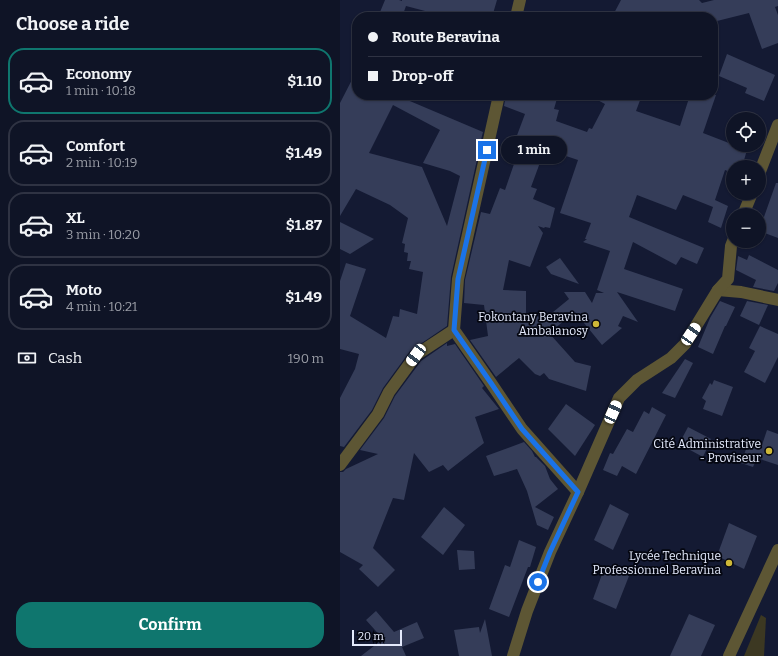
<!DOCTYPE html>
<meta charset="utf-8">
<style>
body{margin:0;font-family:Bitter,serif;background:#1d2132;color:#f1f3f6;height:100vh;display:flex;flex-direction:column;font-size:15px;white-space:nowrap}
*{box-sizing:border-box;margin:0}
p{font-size:13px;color:#9b9ea7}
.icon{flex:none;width:22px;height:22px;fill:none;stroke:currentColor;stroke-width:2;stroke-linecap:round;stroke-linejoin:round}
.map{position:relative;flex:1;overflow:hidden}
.details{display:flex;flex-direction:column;background:#0f1426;width:340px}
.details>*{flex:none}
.banner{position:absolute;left:12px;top:12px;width:366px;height:88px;border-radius:16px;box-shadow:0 1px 3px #0004,0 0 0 1px #2f3343;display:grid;align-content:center;height:88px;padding:0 16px;background:#0f1426}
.buttons{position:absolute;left:386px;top:112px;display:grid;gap:8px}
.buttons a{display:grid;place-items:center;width:40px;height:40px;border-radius:50%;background:#0f1426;box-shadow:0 1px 3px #0004,0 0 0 1px #2f3343;font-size:20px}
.scale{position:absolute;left:12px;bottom:10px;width:50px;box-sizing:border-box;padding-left:4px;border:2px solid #e4eafc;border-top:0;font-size:11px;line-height:14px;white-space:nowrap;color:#e4eafc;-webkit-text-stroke:3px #040610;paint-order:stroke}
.end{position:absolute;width:18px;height:18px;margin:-9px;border:5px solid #1a73e8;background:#fff;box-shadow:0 0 0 2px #fff}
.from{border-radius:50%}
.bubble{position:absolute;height:28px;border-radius:14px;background:#0f1426;box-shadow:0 1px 3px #0004,0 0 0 1px #2f3343;font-size:13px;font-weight:700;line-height:28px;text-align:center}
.car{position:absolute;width:12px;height:24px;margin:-12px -6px;border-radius:5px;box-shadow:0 0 3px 1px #0007;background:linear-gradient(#fff 24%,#345 0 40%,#fff 0 76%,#345 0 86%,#fff 0)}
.banner b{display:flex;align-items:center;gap:14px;height:38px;font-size:15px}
.banner b+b{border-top:1px solid #2f3343}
.banner i{width:10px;height:10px;background:#f1f3f6}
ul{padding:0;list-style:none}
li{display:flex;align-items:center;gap:12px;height:66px;margin:0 8px 6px;padding:0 8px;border:2px solid #2f3343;border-radius:16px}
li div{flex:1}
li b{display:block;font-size:15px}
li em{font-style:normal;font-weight:700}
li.on{border-color:#0f766e}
li>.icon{width:36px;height:36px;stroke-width:1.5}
h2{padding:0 16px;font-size:18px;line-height:48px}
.pay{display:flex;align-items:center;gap:10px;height:44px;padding:0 16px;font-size:15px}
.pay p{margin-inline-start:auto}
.button{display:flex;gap:8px;margin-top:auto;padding:8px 16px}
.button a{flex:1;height:46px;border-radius:16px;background:#0f766e;color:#fff;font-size:16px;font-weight:700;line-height:46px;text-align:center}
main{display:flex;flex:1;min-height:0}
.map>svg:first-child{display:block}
.green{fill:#3c3822}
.building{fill:#353d59;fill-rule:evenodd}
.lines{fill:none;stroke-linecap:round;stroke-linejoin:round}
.street{stroke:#5d5634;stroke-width:12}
.route{stroke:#1a73e8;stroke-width:5}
.poi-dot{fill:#ceb837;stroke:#040610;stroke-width:1.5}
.labels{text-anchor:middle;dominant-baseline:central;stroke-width:3.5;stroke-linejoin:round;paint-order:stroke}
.poi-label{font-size:12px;fill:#e4eafc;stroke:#040610;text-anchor:end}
</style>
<main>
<section class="details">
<h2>Choose a ride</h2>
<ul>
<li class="on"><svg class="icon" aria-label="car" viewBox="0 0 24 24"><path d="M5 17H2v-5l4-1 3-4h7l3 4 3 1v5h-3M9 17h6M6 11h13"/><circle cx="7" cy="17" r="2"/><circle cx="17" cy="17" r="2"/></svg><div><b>Economy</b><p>1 min · 10:18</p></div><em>$1.10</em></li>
<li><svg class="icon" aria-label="car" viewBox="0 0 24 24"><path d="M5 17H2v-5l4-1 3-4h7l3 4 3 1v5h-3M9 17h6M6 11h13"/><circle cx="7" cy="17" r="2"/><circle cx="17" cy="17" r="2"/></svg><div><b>Comfort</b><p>2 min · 10:19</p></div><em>$1.49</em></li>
<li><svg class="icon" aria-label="car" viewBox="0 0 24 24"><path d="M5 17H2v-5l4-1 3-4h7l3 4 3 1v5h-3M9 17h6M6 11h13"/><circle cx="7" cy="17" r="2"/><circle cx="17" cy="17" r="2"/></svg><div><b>XL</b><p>3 min · 10:20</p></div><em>$1.87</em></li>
<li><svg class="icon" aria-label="car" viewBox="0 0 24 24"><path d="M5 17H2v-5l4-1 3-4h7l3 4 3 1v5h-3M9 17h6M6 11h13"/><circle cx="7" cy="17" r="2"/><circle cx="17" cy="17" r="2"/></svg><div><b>Moto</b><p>4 min · 10:21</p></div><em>$1.49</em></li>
</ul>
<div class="pay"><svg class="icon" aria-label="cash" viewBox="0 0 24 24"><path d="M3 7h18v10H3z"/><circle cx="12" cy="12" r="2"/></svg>Cash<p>190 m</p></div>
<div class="button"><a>Confirm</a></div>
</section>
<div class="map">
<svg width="438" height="656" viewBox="0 0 438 656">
<rect width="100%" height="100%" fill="#141a33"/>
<!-- green -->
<path class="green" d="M421,615L426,618L424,656H404Z"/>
<!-- building -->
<g class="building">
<path d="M45,0H59L62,1V0H157L152,17H108L66,6L62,17H38Z"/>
<path d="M281,0H359L362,3L374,0H438V6L435,7L438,15V43L422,49L409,13L373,22V17H272Z"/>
<path d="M387,54L435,75L424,101L405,93L407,88L379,76Z"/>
<path d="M17,70V95H58V96L143,132L137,155H138L111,277L107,326L70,351L43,388L32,410L4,447L0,446V398L15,369L19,354L0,349V281L6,263L26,269L10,316L46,338L53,316L59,317L60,309L77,314L83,272L69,269L71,261H67L68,253L64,252L65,244L62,243L68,218L50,205L16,189L0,216V103ZM53,105L100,130L83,163L110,171L120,176L107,226L82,167L29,153Z"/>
<path d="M166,95H218L214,109L219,110L216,121L247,132L249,128L252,129L265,104L248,95H302L296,111L340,126L350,95H376L363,133L407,150L402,167H393V173L385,170L375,200L388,206L381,228L368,222L373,207L343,195L336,210L297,195L289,217L364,248L357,264L341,257L336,265L293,242L284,269L343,289L335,311L277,292L298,322L283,316L278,326L282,328L262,345L235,312L209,333L235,362L251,366L246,391L209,379L204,373L200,376L195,374L179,358L156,377L130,340L148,336L144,305L124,303L125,280L141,212L150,214L160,188L165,190L182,141L176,138L185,114L164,106ZM205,149L238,160L220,213L251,223L245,239H247L243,242L270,251L257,290L264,293H256L252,303L245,292H224L229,299L207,317L186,316V291L163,290L169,260L190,267L203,233L198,226L204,228L205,227L210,228L215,208L193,199L197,189L191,187Z"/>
<path d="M436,183H438V238L419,231Z"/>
<path d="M0,222L34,239L10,254L0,249Z"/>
<path d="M409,255L438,270V283L434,291L413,287L416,280L396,270L398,256L407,260Z"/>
<path d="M220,258L239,284L211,274L206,267Z"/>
<path d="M380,301L395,307L386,326H385L373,354L358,347L370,318Z"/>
<path d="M407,301L428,305L419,325L400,316Z"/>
<path d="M420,326L438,334V357L425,383L404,372L415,351L409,348Z"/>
<path d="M107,343V346L115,344L144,386L142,388L159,409L135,417L144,443L108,471L103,465L89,472L74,453L64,500L53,498L33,548L55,570L38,587L19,569L23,565L0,552V472H3L6,469L38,454L20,450L44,418L55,396L81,361Z"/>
<path d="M345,359L353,363L335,398L322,393Z"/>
<path d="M374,380L393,387L382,416L363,409L366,401L362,398L370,383L372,385Z"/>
<path d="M226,404L255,425L235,456L208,429Z"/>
<path d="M312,407L326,415L296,474L282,466L277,476L263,470L270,453L273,454L287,429L293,432L304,411L309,414Z"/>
<path d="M348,427L371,439L363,457L339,444Z"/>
<path d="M427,430L438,434V465L417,458L413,467L401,463L409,441L422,445Z"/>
<path d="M184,442L192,451L195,457H196L205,466L210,479L218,489L195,507L214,517L208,530L197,525L187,491L177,469L154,476L146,456Z"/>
<path d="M270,504L289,514L273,550L254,540Z"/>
<path d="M104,507L125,525L103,555L81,537Z"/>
<path d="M389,523L417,536L404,569L377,556Z"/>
<path d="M179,540L196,547L190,567H188L169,617L149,609L165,565L170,567Z"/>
<path d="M117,550L134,551L135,569L119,570Z"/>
<path d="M265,566L289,576L276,609L253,599Z"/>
<path d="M36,611L54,632L77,622L84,638L62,647L66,656H21L43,639L26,620Z"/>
<path d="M349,614L375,625L361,656H330Z"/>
<path d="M145,619L152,656H119L114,630L139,627L140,633Z"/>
</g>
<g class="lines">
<!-- street -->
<g class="street">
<path d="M176,17L180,0"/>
<path d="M159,95L118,279L114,330L151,383L182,429L238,492"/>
<path d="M419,174L438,125"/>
<path d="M403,215L412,193"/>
<path d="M378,290L401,292L438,300"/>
<path d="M0,465L38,414L49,392L76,355L114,330"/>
<path d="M173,656L187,611L210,552L238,492L279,398L297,380L331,358L345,344L378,290L388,279L391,246L393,241"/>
<path d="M389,656L438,550"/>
</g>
</g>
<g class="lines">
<!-- route -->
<path class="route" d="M147,150L118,279L114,330L151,383L182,429L238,492L210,552L198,582"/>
</g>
<!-- markers -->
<g class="poi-dot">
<circle cx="256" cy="324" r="4"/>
<circle cx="429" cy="451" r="4"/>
<circle cx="389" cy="563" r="4"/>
</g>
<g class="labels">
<!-- poi labels -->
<g class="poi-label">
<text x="248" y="317">Fokontany Beravina<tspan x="248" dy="14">Ambalanosy</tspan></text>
<text x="421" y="444">Cité Administrative<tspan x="421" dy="14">- Proviseur</tspan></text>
<text x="381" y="556">Lycée Technique<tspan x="381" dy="14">Professionnel Beravina</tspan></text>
</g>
</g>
</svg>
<div class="buttons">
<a><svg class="icon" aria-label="locate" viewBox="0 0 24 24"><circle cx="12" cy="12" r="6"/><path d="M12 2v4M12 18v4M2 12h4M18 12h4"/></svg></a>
<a>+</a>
<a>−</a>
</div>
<div class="scale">20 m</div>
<i class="end from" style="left:198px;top:582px"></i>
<i class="end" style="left:147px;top:150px"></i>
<div class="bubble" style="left:161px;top:136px;width:66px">1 min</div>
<i class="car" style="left:351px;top:334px;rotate:34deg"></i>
<i class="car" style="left:76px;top:355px;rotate:217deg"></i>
<i class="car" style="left:273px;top:412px;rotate:24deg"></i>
<div class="banner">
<b><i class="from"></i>Route Beravina</b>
<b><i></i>Drop-off</b>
</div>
</div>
</main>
